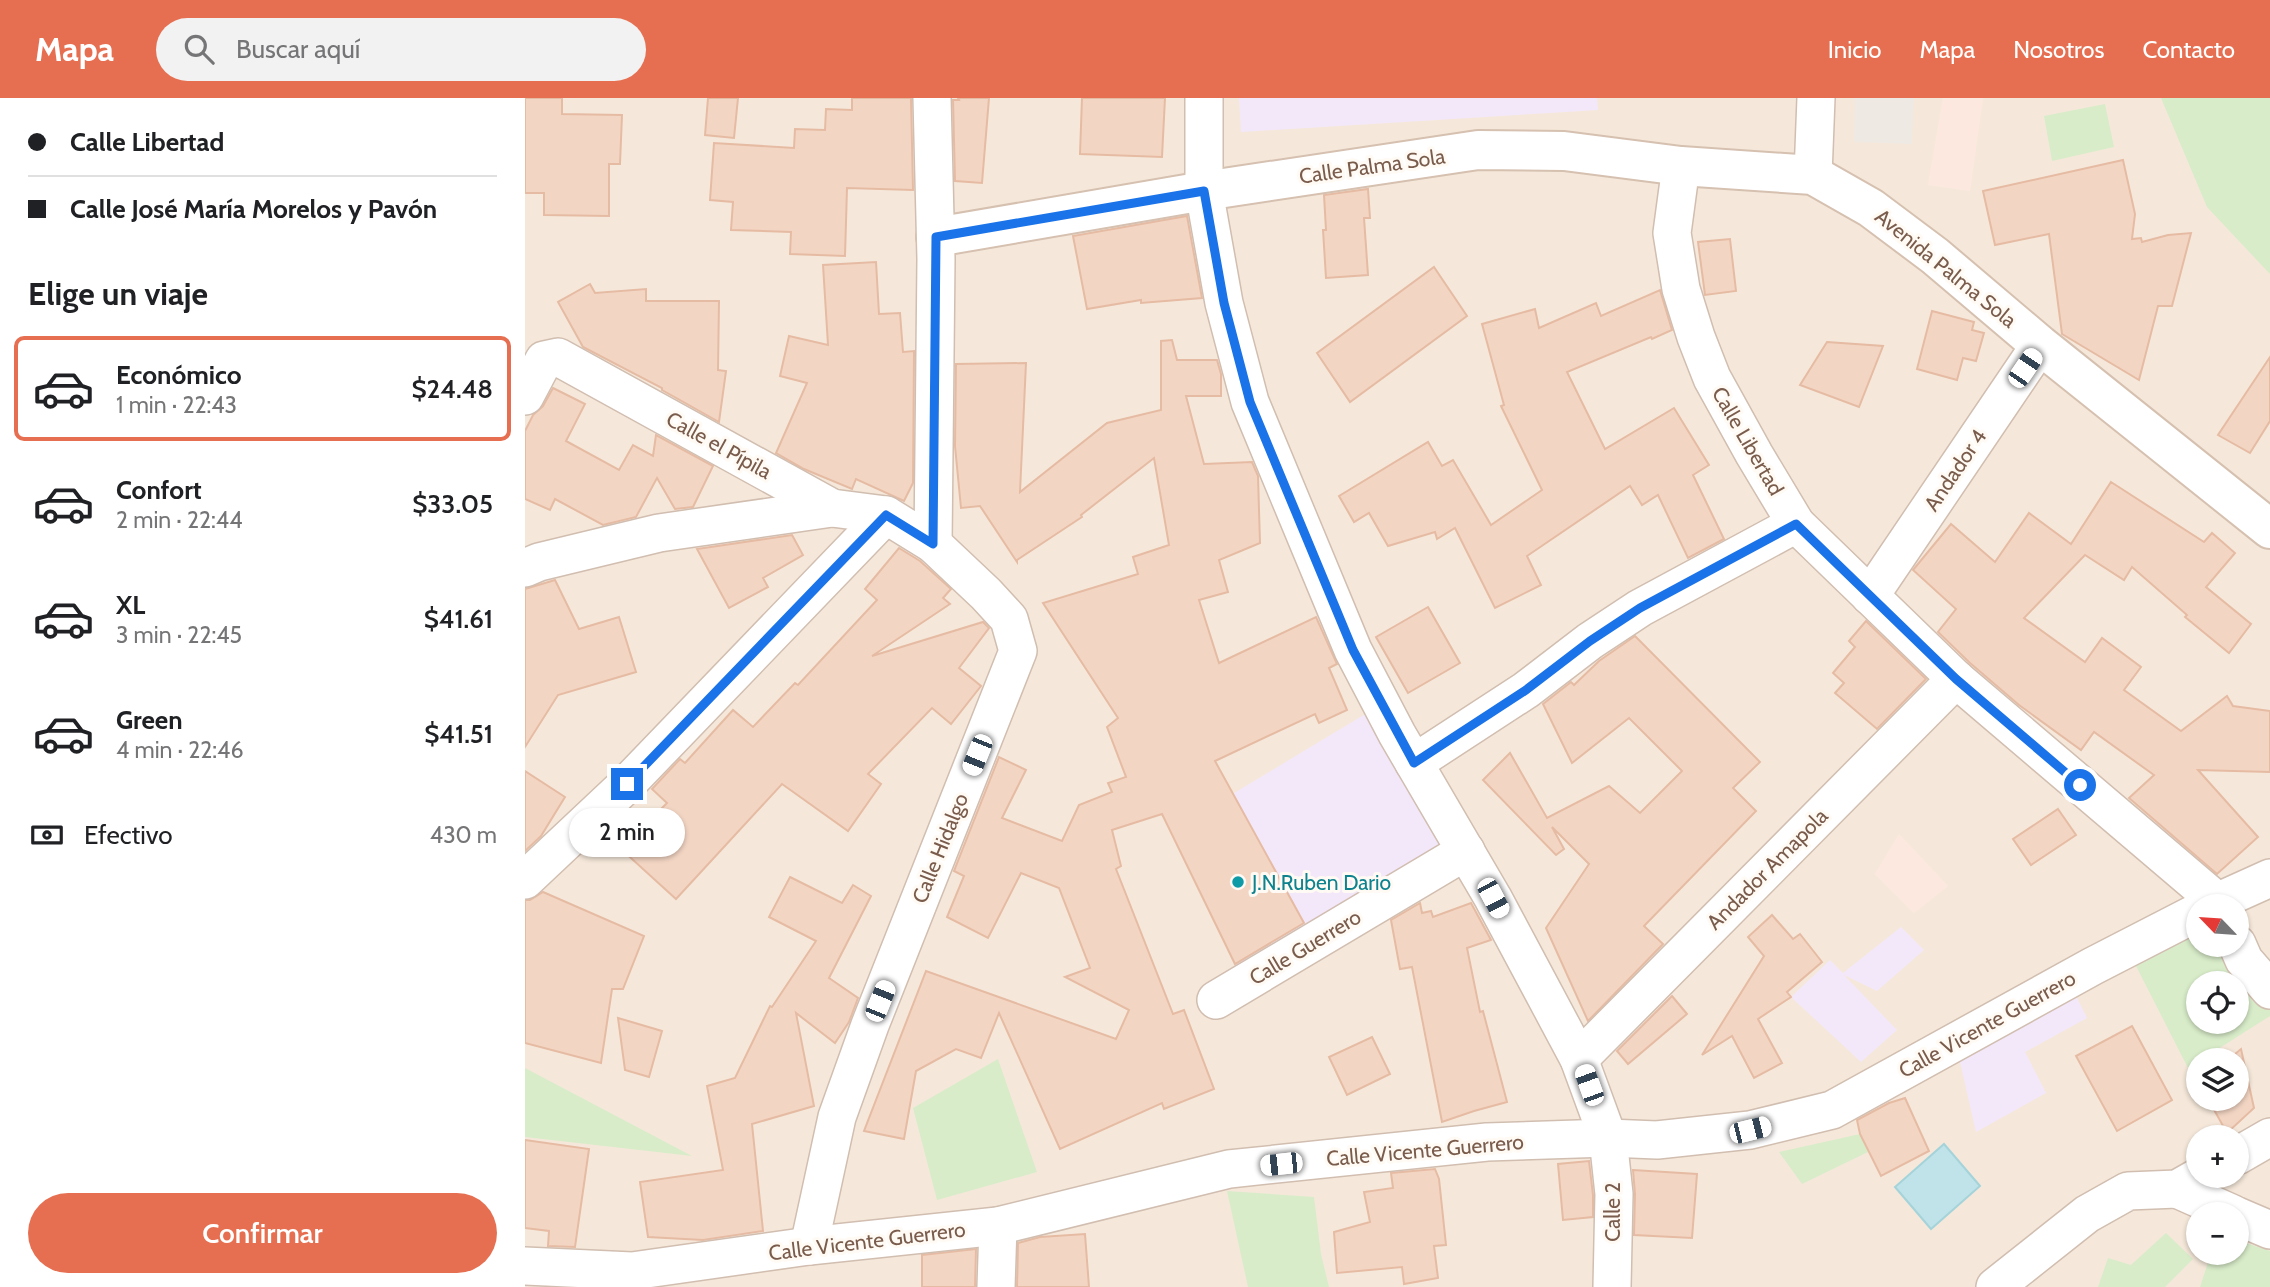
<!DOCTYPE html>
<html lang="es">
<meta charset="utf-8">
<style>
body{margin:0;font-family:Cabin,sans-serif;background:#f2f2f2;color:#202124;height:100vh;display:flex;flex-direction:column;font-size:26px;white-space:nowrap}
*{box-sizing:border-box;margin:0}
p{font-size:23px;color:#757577}
.icon{flex:none;width:38px;height:38px;fill:none;stroke:currentColor;stroke-width:2;stroke-linecap:round;stroke-linejoin:round}
.map{position:relative;flex:1;overflow:hidden}
.panel{display:flex;flex-direction:column;background:#fff;width:525px}
.panel>*{flex:none}
.guide{display:grid;align-content:center;height:154px;padding:0 28px;background:#fff}
.needle{width:46px;rotate:295deg}
.buttons{position:absolute;left:1661px;top:796px;display:grid;gap:14px}
.buttons a{display:grid;place-items:center;width:63px;height:63px;border-radius:50%;background:#fff;box-shadow:0 2px 5px #0004;font-size:35px}
.end{position:absolute;width:32px;height:32px;margin:-16px;border:9px solid #1a73e8;background:#fff;box-shadow:0 0 0 4px #fff}
.from{border-radius:50%}
.bubble{position:absolute;height:49px;border-radius:24px;background:#fff;box-shadow:0 2px 5px #0004;font-size:23px;font-weight:600;line-height:49px;text-align:center}
.car{position:absolute;width:21px;height:42px;margin:-21px -10px;border-radius:9px;box-shadow:0 0 5px 2px #0007;background:linear-gradient(#fff 24%,#345 0 40%,#fff 0 76%,#345 0 86%,#fff 0)}
.guide b{display:flex;align-items:center;gap:24px;height:66px;font-size:26px}
.guide b+b{border-top:2px solid #e0e0e0}
.guide i{width:18px;height:18px;background:#202124}
ul{padding:0;list-style:none}
li{display:flex;align-items:center;gap:21px;height:105px;margin:0 14px 10px;padding:0 14px;border:4px solid transparent;border-radius:10px}
li div{flex:1}
li b{display:block;font-size:26px}
li em{font-style:normal;font-weight:600}
li.selected{border-color:#e76f51}
li>.icon{width:63px;height:63px;stroke-width:1.5}
h2{padding:0 28px;font-size:32px;line-height:84px}
.pay{display:flex;align-items:center;gap:18px;height:77px;padding:0 28px;font-size:26px}
.pay p{margin-inline-start:auto}
.action{display:flex;gap:14px;margin-top:auto;padding:14px 28px}
.action a{flex:1;height:80px;border-radius:42px;background:#e76f51;color:#fff;font-size:28px;font-weight:600;line-height:80px;text-align:center}
header{display:flex;align-items:center;gap:42px;box-sizing:border-box;height:98px;padding:0 35px;background:#e76f51;color:#fff}
header strong{font-size:33px}
nav{display:flex;gap:38px;margin-inline-start:auto;font-size:24px}
.search{width:490px;height:63px;background:#f2f2f2;display:flex;align-items:center;gap:18px;box-sizing:border-box;padding:0 24px;border-radius:38px;color:#757577;font-size:26px}
main{display:flex;flex:1;min-height:0}
.map>svg:first-child{display:block}
.residential{fill:#f5e8da;fill-rule:evenodd}
.commercial{fill:#fde8e0}
.industrial{fill:#efe9e4}
.education{fill:#f3e8fa}
.green{fill:#d8ecc9;fill-rule:evenodd}
.water{fill:#bfe3e8;stroke:#a5d3da;stroke-width:2}
.building{fill:#f3d5c3;stroke:#e6bba3;stroke-width:2}
.lines{fill:none;stroke-linecap:round;stroke-linejoin:round}
.street-casing{stroke:#d1beb0;stroke-width:40}
.secondary-casing{stroke:#d6c0b0;stroke-width:42}
.street{stroke:#fff;stroke-width:37}
.secondary{stroke:#fff;stroke-width:38}
.route{stroke:#1a73e8;stroke-width:9}
.culture-dot{fill:#0f9aa8;stroke:#fffaf3;stroke-width:2.5}
.labels{text-anchor:middle;dominant-baseline:central;stroke-width:6;stroke-linejoin:round;paint-order:stroke}
.street-label{font-size:21px;fill:#7a5c4d;stroke:#fffaf3}
.culture-label{font-size:21px;fill:#0d838f;stroke:#fffaf3;text-anchor:start}
</style>
<header>
<strong>Mapa</strong>
<div class="search"><svg class="icon" aria-label="search" viewBox="0 0 24 24"><circle cx="10" cy="10" r="6"/><path d="M15 15l6 6"/></svg>Buscar aquí</div>
<nav><a>Inicio</a><a>Mapa</a><a>Nosotros</a><a>Contacto</a></nav>
</header>
<main>
<section class="panel">
<div class="guide">
<b><i class="from"></i>Calle Libertad</b>
<b><i></i>Calle José María Morelos y Pavón</b>
</div>
<h2>Elige un viaje</h2>
<ul>
<li class="selected"><svg class="icon" aria-label="car" viewBox="0 0 24 24"><path d="M5 17H2v-5l4-1 3-4h7l3 4 3 1v5h-3M9 17h6M6 11h13"/><circle cx="7" cy="17" r="2"/><circle cx="17" cy="17" r="2"/></svg><div><b>Económico</b><p>1 min · 22:43</p></div><em>$24.48</em></li>
<li><svg class="icon" aria-label="car" viewBox="0 0 24 24"><path d="M5 17H2v-5l4-1 3-4h7l3 4 3 1v5h-3M9 17h6M6 11h13"/><circle cx="7" cy="17" r="2"/><circle cx="17" cy="17" r="2"/></svg><div><b>Confort</b><p>2 min · 22:44</p></div><em>$33.05</em></li>
<li><svg class="icon" aria-label="car" viewBox="0 0 24 24"><path d="M5 17H2v-5l4-1 3-4h7l3 4 3 1v5h-3M9 17h6M6 11h13"/><circle cx="7" cy="17" r="2"/><circle cx="17" cy="17" r="2"/></svg><div><b>XL</b><p>3 min · 22:45</p></div><em>$41.61</em></li>
<li><svg class="icon" aria-label="car" viewBox="0 0 24 24"><path d="M5 17H2v-5l4-1 3-4h7l3 4 3 1v5h-3M9 17h6M6 11h13"/><circle cx="7" cy="17" r="2"/><circle cx="17" cy="17" r="2"/></svg><div><b>Green</b><p>4 min · 22:46</p></div><em>$41.51</em></li>
</ul>
<div class="pay"><svg class="icon" aria-label="cash" viewBox="0 0 24 24"><path d="M3 7h18v10H3z"/><circle cx="12" cy="12" r="2"/></svg>Efectivo<p>430 m</p></div>
<div class="action"><a>Confirmar</a></div>
</section>
<div class="map">
<svg width="1745" height="1189" viewBox="0 0 1745 1189">
<rect width="100%" height="100%" fill="#fdf6ec"/>
<!-- residential -->
<path class="residential" d="M0,0H1745V1189H0ZM1673,808H1712V847H1673ZM1673,886H1712V924H1673ZM1673,962H1712V1001H1673ZM1673,1040H1712V1078H1673ZM1673,1116H1712V1155H1673Z"/>
<!-- commercial -->
<g class="commercial">
<path d="M1418,0H1458L1445,93L1403,87Z"/>
<path d="M1374,736L1423,788L1389,815L1350,776Z"/>
</g>
<!-- industrial -->
<path class="industrial" d="M1330,0H1389L1387,46L1329,44Z"/>
<!-- education -->
<g class="education">
<path d="M714,0H1072L1073,12L716,34Z"/>
<path d="M847,612L922,748L714,875L646,733Z"/>
<path d="M1376,829L1399,852L1352,893L1319,877L1372,932L1336,964L1266,899L1305,862L1318,875Z"/>
<path d="M1550,896L1562,920L1500,954L1521,995L1451,1034L1433,955Z"/>
</g>
<!-- green -->
<g class="green">
<path d="M1636,0H1745V176L1682,109Z"/>
<path d="M1580,6L1589,49L1527,63L1519,18Z"/>
<path d="M1673,833V847H1686L1745,911V918L1663,970L1609,864ZM1673,886H1712V924H1673Z"/>
<path d="M473,961L512,1074L412,1102L388,1010Z"/>
<path d="M0,970L167,1058L0,1039Z"/>
<path d="M1335,1036L1343,1054L1277,1086L1254,1054Z"/>
<path d="M702,1093L789,1099L796,1156L804,1189H723Z"/>
<path d="M1641,1135L1668,1161L1640,1189H1573L1583,1160L1606,1167Z"/>
<path d="M1712,1142L1745,1153V1189H1675L1686,1155H1712Z"/>
</g>
<!-- water -->
<path class="water" d="M1419,1046L1455,1088L1406,1131L1370,1089Z"/>
<!-- building -->
<g class="building">
<path d="M0,0H37V16L97,17L95,66H84V118L19,117V95H0Z"/>
<path d="M183,0H213L209,40L180,37Z"/>
<path d="M327,0H386L388,92L322,90L320,158L265,156L266,134L206,132L208,104L185,102L189,45L269,50L270,31L300,32L301,11L327,12Z"/>
<path d="M433,0H464L457,85L430,83L428,2H434Z"/>
<path d="M557,0H640L637,59L555,56Z"/>
<path d="M1598,62L1610,116L1607,141L1616,140L1617,144L1643,137L1666,135L1647,208H1633L1614,282L1537,236L1524,136L1470,147L1458,93Z"/>
<path d="M843,91L845,120H839L843,177L801,180L798,132H801L799,97Z"/>
<path d="M662,118L677,200L616,205V202L562,211L548,138Z"/>
<path d="M1205,141L1211,193L1180,197L1173,144Z"/>
<path d="M351,164L354,216L375,215L378,254L389,253L388,385L379,403L331,381L327,391L279,371L251,355L282,285L255,278L264,238L303,247L298,167Z"/>
<path d="M909,169L942,218L825,304L792,255Z"/>
<path d="M65,186L70,195L121,191V203H194L193,272L201,273L194,324L137,292V290L58,249L33,204Z"/>
<path d="M1135,192L1147,232L1127,241L1126,239L1042,274L1080,351L1149,310L1184,367L1168,377L1199,441L1163,460L1133,397L1117,407L1105,388L1002,458L1016,487L970,510L930,430L912,441L910,434L863,448L844,415L829,424L814,398L903,344L917,368L928,362L966,427L1017,392L976,308L979,307L957,226L1010,211L1014,230L1071,205L1076,218Z"/>
<path d="M1407,213L1449,224L1447,232L1459,235L1451,263L1438,260L1432,282L1392,271Z"/>
<path d="M647,242L652,262H692L696,276V298H661L679,366L727,364L733,378L735,445L694,462L703,494L674,502L694,565L791,519L812,566L804,570L822,612L794,625L790,616L690,663L779,825L710,866L637,716L587,732L596,768L591,771L648,916L659,912L689,991L639,1011L637,1005L535,1051L474,915L456,960L431,951L391,973L379,1041L339,1033L401,873L591,941L604,912L540,879L565,870L534,790L496,775L463,840L422,819L439,778L429,773L474,659L501,672L477,720L537,743L554,707L587,694L583,685L601,679L582,629L593,620L518,505L613,476L608,459L644,447L629,360L556,417L557,419L492,462V464L455,408L436,410L430,348L431,266L501,265L495,394L582,325L636,312V243Z"/>
<path d="M1302,244L1358,248L1334,309L1275,287Z"/>
<path d="M1745,259V323L1725,355L1693,337Z"/>
<path d="M28,290L60,306L41,343L94,372L108,347L128,358L131,337L188,368L168,409L150,411L132,380L111,419L78,427L30,401L25,412L0,401V333L8,317L18,308Z"/>
<path d="M1586,384L1679,444L1687,435L1710,455L1681,489L1726,526L1704,555L1660,519L1662,517L1607,469L1599,482L1560,457L1499,520L1560,564L1577,540L1616,569L1599,592L1656,633L1702,598L1708,608L1745,613V674L1673,672L1733,739L1692,776L1604,700L1629,677L1569,634L1556,652L1494,607L1445,565L1413,534L1431,511L1388,472L1426,426L1470,464L1504,415L1546,446Z"/>
<path d="M267,437L278,457L238,480L243,489L204,510L172,451Z"/>
<path d="M374,450L395,463L426,491L418,500L425,506L347,558L458,524L464,530L434,570L456,588L426,626L407,610L343,676L356,686L323,733L257,686L151,801L96,751L142,705L127,691L155,661L160,665L208,612L228,629L270,585L273,587L352,502L340,491Z"/>
<path d="M30,482L54,531L94,519L111,574L33,597L0,649V491Z"/>
<path d="M903,509L935,565L883,595L851,539Z"/>
<path d="M1341,523L1401,581L1352,631L1310,595L1319,585L1308,575L1330,549L1324,543Z"/>
<path d="M1110,538L1235,664L1208,690L1231,713L1119,828L1138,846L1063,923L1021,830L1064,766L1027,729L1039,751L1031,757L958,682L985,655L1022,720L1084,688L1115,715L1157,673L1104,620L1047,665L1018,606L1046,584L1049,587L1074,563Z"/>
<path d="M0,673L40,699L16,738L0,753Z"/>
<path d="M1533,711L1551,737L1506,767L1488,741Z"/>
<path d="M265,779L317,805L328,787L346,798L304,880L333,900L324,924L310,945L271,915L289,1008L227,1026L238,1133L178,1142L123,1139L115,1084L198,1072L182,988L210,980L245,908L247,909L291,843L244,819Z"/>
<path d="M18,794L119,838L98,891H87L76,965L0,945V802H5Z"/>
<path d="M895,805L897,815L906,813L908,819L946,805L966,842L942,850L955,914L958,913L982,1004L949,1013L917,1024L887,869L875,871L866,822Z"/>
<path d="M1247,817L1268,841L1275,836L1297,864L1262,894L1266,899L1233,921L1257,965L1229,980L1207,938L1177,957L1239,858L1223,839Z"/>
<path d="M1147,898L1162,916L1103,966L1092,953Z"/>
<path d="M93,920L137,933L124,979L100,972Z"/>
<path d="M1607,928L1647,1002L1592,1033L1551,958Z"/>
<path d="M847,939L865,976L822,997L804,959Z"/>
<path d="M1716,951L1729,1010L1702,1035L1683,1001H1712V962H1703Z"/>
<path d="M1380,1000L1404,1053L1356,1078L1335,1036L1332,1022L1364,1005Z"/>
<path d="M0,1042L64,1051L50,1149L23,1148L24,1133L0,1130Z"/>
<path d="M1064,1063L1068,1097V1119L1038,1122L1033,1066Z"/>
<path d="M910,1071L914,1081L921,1147L909,1148L913,1180L879,1186L877,1169L812,1175L809,1134L845,1124L839,1094L868,1090L866,1075Z"/>
<path d="M1108,1072L1172,1076L1167,1140L1109,1137L1110,1096Z"/>
<path d="M560,1136L564,1189H492L493,1145L515,1139Z"/>
<path d="M451,1151L450,1189H397V1157Z"/>
</g>
<g class="lines">
<defs>
<g id="street">
<path d="M407,0L411,161L408,446"/>
<path d="M679,0V93L699,205L725,304L828,552L872,636L968,800L1054,961L1083,1040L1089,1096L1087,1189"/>
<path d="M1156,68L1147,135L1156,191L1171,239L1187,280L1229,356L1271,426L1431,581L1693,804L1695,808"/>
<path d="M1288,77L1291,0"/>
<path d="M0,298L19,262L33,259L307,410L361,417L408,446L461,496L484,521L493,553L345,927L312,1019L284,1148"/>
<path d="M0,470L14,464L134,435L307,410"/>
<path d="M1345,498L1515,247"/>
<path d="M889,665L1001,592L1065,543L1115,510L1271,426"/>
<path d="M0,782L102,686L361,417"/>
<path d="M1683,808L1745,780"/>
<path d="M1712,846L1719,862L1745,892"/>
<path d="M691,902L941,753"/>
<path d="M1054,961L1431,581"/>
<path d="M1712,1058L1745,1039"/>
<path d="M1652,1091L1708,1116"/>
<path d="M1712,1118L1745,1132"/>
<path d="M0,1168L107,1173L284,1148L473,1128L704,1071L962,1044L1083,1040L1132,1042L1225,1032L1307,1012L1568,868L1673,814"/>
<path d="M471,1189L473,1128"/>
<path d="M1470,1189L1562,1116L1603,1093L1652,1091L1675,1078"/>
</g>
<path id="secondary" d="M411,139L679,93L953,52L1039,53L1156,68L1288,77L1346,110L1410,158L1515,247L1745,431"/>
</defs>
<!-- street casing -->
<use href="#street" class="street-casing"/>
<!-- secondary casing -->
<use href="#secondary" class="secondary-casing"/>
<!-- street -->
<use href="#street" class="street"/>
<!-- secondary -->
<use href="#secondary" class="secondary"/>
</g>
<g class="lines">
<!-- route -->
<path class="route" d="M102,686L361,417L408,446L411,139L679,93L699,205L725,304L828,552L889,665L1001,592L1065,543L1115,510L1271,426L1431,581L1555,687"/>
</g>
<!-- markers -->
<circle class="culture-dot" cx="713" cy="784" r="7"/>
<g class="labels">
<!-- street labels -->
<g class="street-label">
<text transform="translate(847 68) rotate(-8)">Calle Palma Sola</text>
<text transform="translate(1421 170) rotate(39)">Avenida Palma Sola</text>
<text transform="translate(1223 343) rotate(60)">Calle Libertad</text>
<text transform="translate(194 347) rotate(29)">Calle el Pípila</text>
<text transform="translate(1430 372) rotate(-56)">Andador 4</text>
<text transform="translate(415 750) rotate(-68)">Calle Hidalgo</text>
<text transform="translate(1242 771) rotate(-45)">Andador Amapola</text>
<text transform="translate(780 849) rotate(-31)">Calle Guerrero</text>
<text transform="translate(1462 926) rotate(-29)">Calle Vicente Guerrero</text>
<text transform="translate(900 1052) rotate(-5)">Calle Vicente Guerrero</text>
<text transform="translate(1087 1114) rotate(-90)">Calle 2</text>
<text transform="translate(342 1143) rotate(-7)">Calle Vicente Guerrero</text>
</g>
<!-- culture labels -->
<g class="culture-label">
<text x="727" y="784">J.N.Ruben Dario</text>
</g>
</g>
</svg>
<div class="buttons">
<a><svg class="needle" viewBox="-14 -14 28 28"><path d="M0-13l5 13h-10z" fill="#e53935"/><path d="M0 13l5-13h-10z" fill="#757577"/></svg></a>
<a><svg class="icon" aria-label="locate" viewBox="0 0 24 24"><circle cx="12" cy="12" r="6"/><path d="M12 2v4M12 18v4M2 12h4M18 12h4"/></svg></a>
<a><svg class="icon" aria-label="layers" viewBox="0 0 24 24"><path d="M12 4l9 5-9 5-9-5zM3 14l9 5 9-5"/></svg></a>
<a>+</a>
<a>−</a>
</div>
<i class="end from" style="left:1555px;top:687px"></i>
<i class="end" style="left:102px;top:686px"></i>
<div class="bubble" style="left:44px;top:710px;width:116px">2 min</div>
<i class="car" style="left:1500px;top:270px;rotate:34deg"></i>
<i class="car" style="left:452px;top:657px;rotate:202deg"></i>
<i class="car" style="left:968px;top:800px;rotate:152deg"></i>
<i class="car" style="left:355px;top:903px;rotate:22deg"></i>
<i class="car" style="left:1064px;top:987px;rotate:340deg"></i>
<i class="car" style="left:1225px;top:1032px;rotate:76deg"></i>
<i class="car" style="left:756px;top:1066px;rotate:264deg"></i>
</div>
</main>
